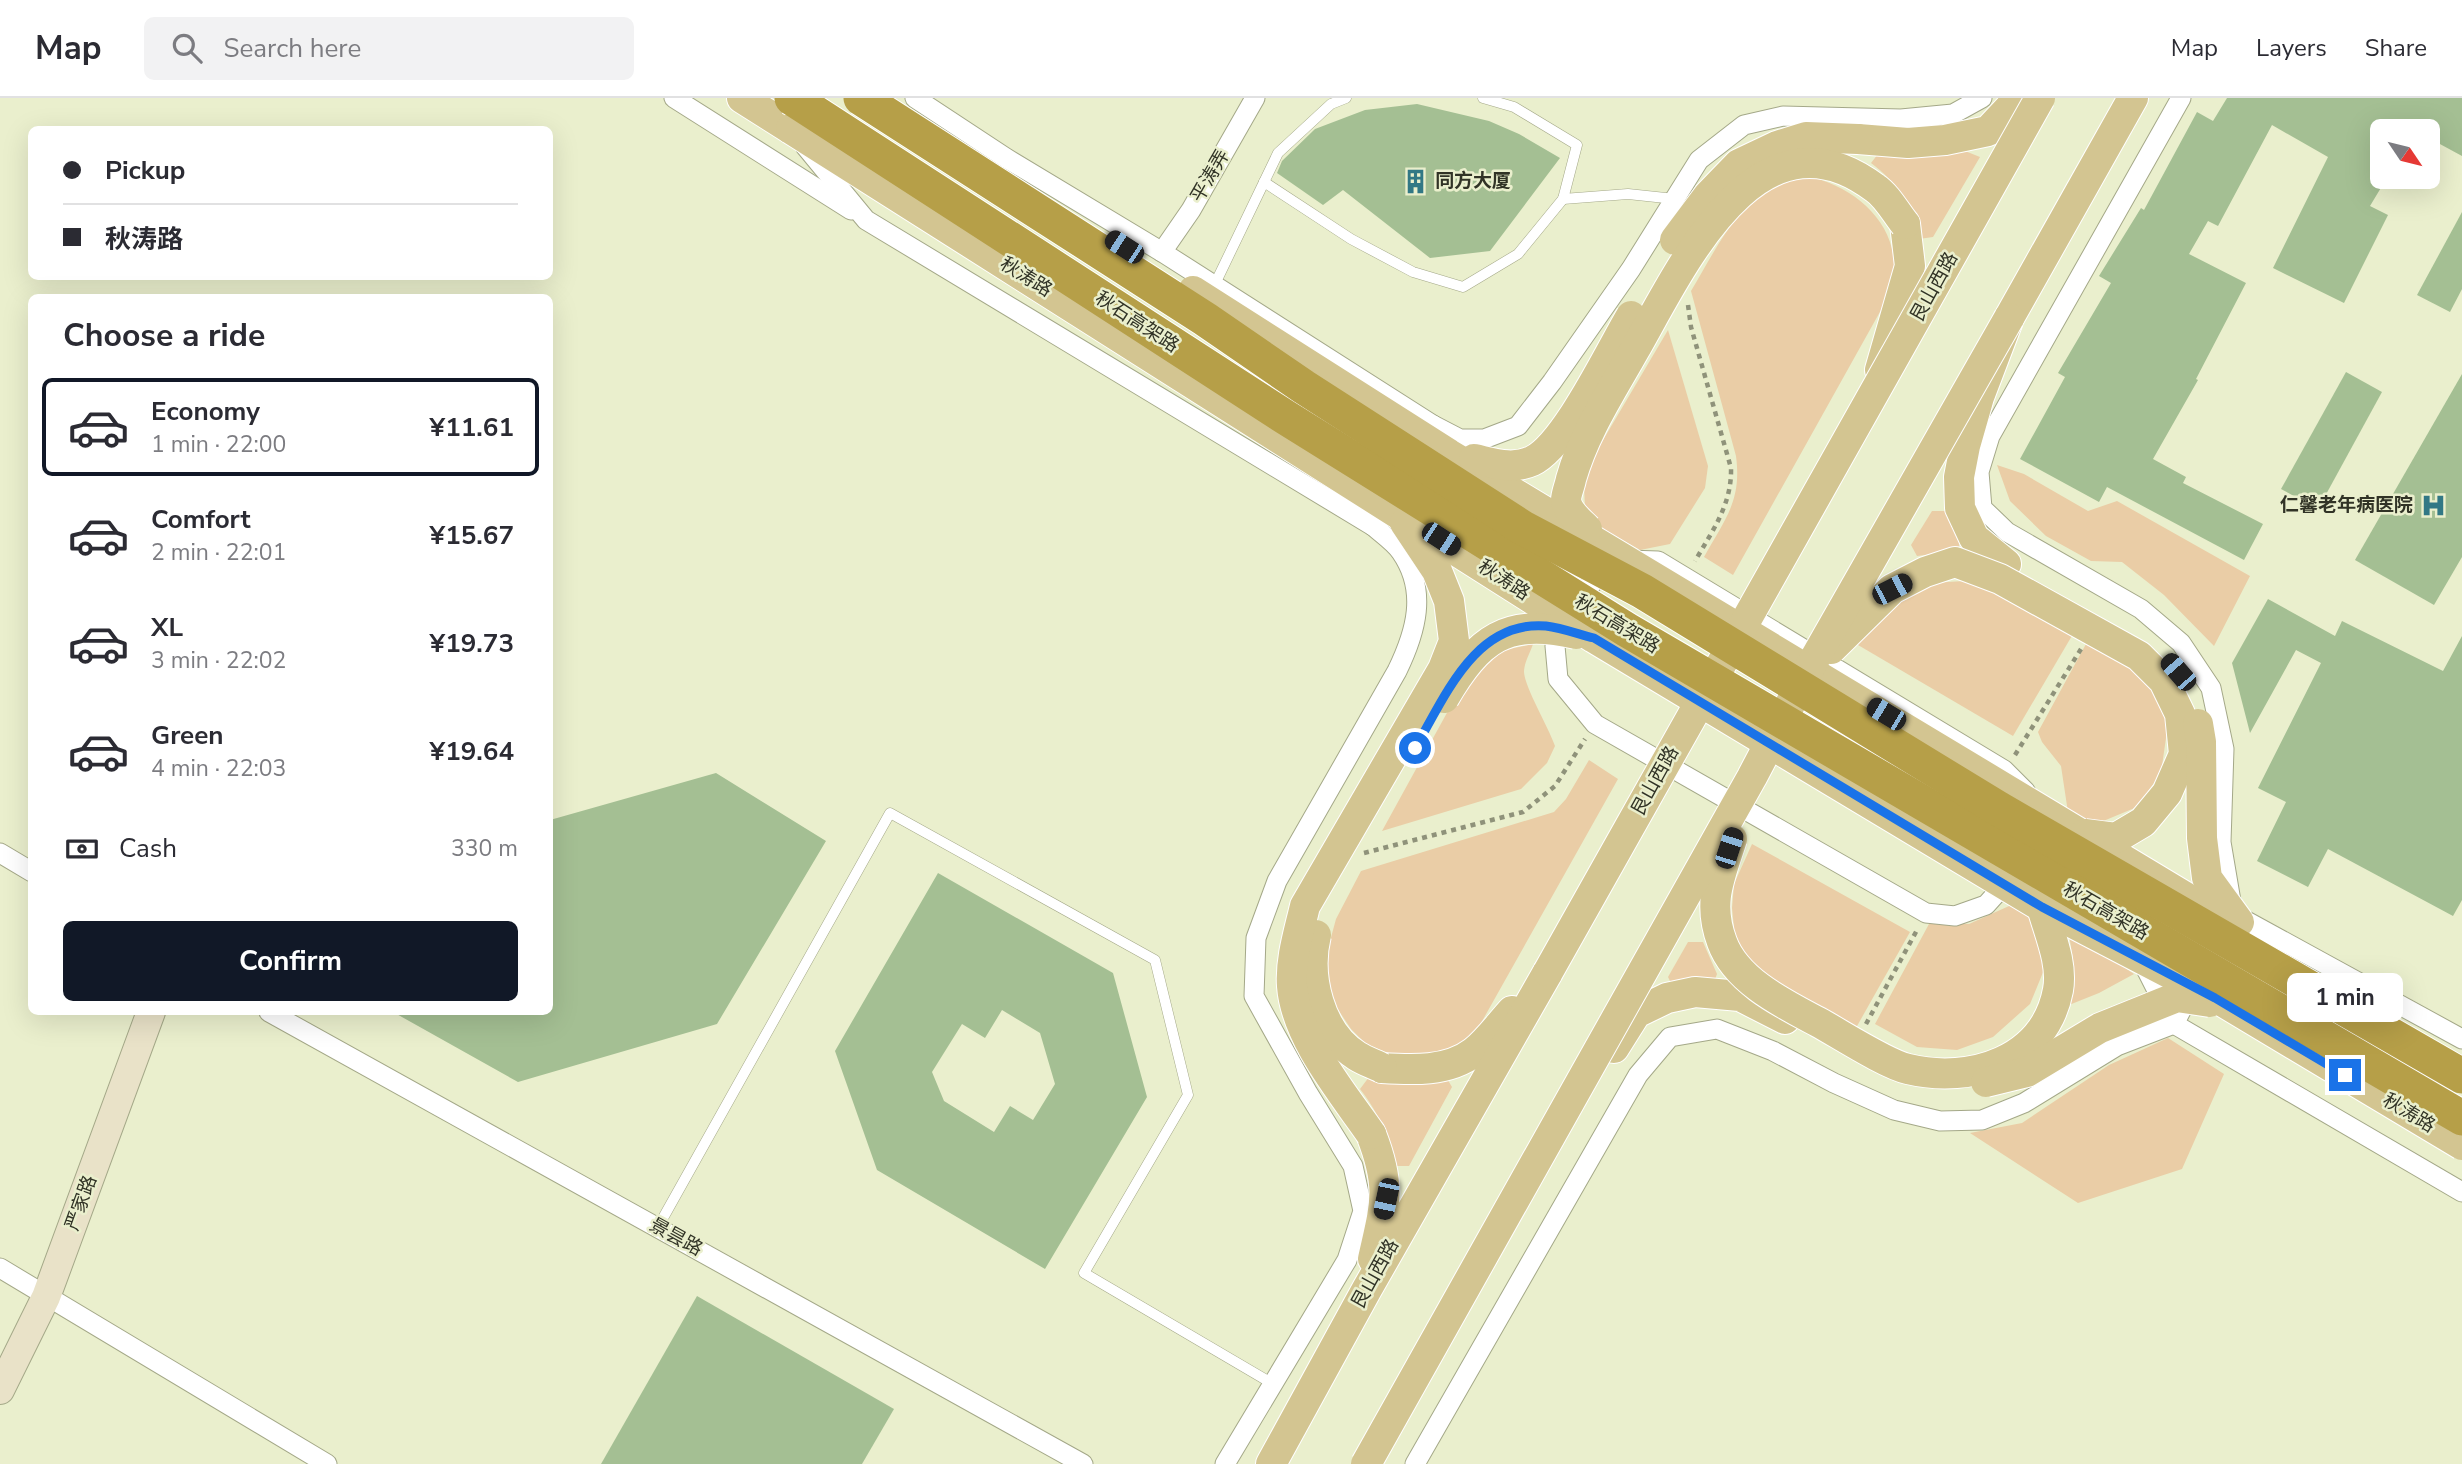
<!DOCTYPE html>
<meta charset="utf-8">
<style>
body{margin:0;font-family:"Nunito Sans","Noto Sans SC",sans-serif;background:#f2f2f3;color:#2b2b33;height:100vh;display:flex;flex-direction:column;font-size:26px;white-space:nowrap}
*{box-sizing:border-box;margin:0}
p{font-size:23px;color:#7c7c81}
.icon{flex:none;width:38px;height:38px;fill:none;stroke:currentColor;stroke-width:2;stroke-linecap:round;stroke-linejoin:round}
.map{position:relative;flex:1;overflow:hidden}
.panel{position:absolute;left:28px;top:196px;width:525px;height:721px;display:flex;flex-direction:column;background:#fff;border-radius:10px;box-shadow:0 7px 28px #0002}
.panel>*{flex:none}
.top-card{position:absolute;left:28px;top:28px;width:525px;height:154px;border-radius:10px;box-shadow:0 7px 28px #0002;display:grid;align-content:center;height:154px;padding:0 35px;background:#fff}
.needle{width:46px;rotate:125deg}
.fabs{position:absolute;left:2370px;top:21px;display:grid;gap:14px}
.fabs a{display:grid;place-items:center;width:70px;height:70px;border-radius:10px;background:#fff;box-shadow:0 7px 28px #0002;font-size:35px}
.end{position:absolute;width:32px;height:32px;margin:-16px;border:9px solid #1a73e8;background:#fff;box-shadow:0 0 0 4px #fff}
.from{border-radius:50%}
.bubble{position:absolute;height:49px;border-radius:10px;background:#fff;box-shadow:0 7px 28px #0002;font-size:23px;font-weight:700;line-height:49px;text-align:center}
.car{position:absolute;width:21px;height:42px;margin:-21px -10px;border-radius:9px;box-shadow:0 0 5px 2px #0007;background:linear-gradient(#222 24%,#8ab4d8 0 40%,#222 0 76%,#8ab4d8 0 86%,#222 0)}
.top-card b{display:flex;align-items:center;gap:24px;height:66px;font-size:26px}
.top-card b+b{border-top:2px solid #e1e1e2}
.top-card i{width:18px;height:18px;background:#2b2b33}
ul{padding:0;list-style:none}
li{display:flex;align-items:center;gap:21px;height:98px;margin:0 14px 10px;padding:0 21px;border:4px solid transparent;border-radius:10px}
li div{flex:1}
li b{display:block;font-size:26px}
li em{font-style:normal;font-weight:700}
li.active{border-color:#111827}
li>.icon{width:63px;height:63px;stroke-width:1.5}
h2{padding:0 35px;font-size:32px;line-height:84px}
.pay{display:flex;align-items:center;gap:18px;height:77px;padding:0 35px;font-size:26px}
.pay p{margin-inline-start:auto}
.button{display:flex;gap:14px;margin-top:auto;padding:14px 35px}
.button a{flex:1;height:80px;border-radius:10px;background:#111827;color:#fff;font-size:28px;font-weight:700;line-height:80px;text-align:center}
header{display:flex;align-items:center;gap:42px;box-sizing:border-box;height:98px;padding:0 35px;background:#fff;border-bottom:2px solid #e1e1e2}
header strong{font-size:33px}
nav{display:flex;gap:38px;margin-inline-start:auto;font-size:24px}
.search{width:490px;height:63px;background:#f2f2f3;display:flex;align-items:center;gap:18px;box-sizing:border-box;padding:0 24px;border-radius:10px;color:#7c7c81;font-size:26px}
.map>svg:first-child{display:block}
.green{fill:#eacda6}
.building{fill:#a4bf93;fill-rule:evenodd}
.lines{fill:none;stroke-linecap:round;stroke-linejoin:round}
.lane-casing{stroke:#a4a888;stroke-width:11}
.street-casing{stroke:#a4a888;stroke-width:21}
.secondary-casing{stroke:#a4a888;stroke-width:30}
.primary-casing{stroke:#fff;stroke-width:32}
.path{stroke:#8f927a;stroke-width:4.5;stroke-dasharray:5 5;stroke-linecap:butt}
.lane{stroke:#fff;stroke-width:10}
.street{stroke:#fff;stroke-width:19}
.secondary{stroke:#e9e2c8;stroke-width:28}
.primary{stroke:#d3c591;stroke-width:30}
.primary-bridge-casing{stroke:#fff;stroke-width:32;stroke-linecap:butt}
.highway-bridge-casing{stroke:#fff;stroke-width:37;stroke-linecap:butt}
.primary-bridge{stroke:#d3c591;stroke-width:30}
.highway-bridge{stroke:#b69f48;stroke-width:35}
.route{stroke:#1a73e8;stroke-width:9}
.labels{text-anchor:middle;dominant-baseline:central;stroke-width:5;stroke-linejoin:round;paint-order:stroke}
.street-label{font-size:19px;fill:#313326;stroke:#eaefcd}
.poi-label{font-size:19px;font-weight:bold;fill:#313326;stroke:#eaefcd;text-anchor:start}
</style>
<header>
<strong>Map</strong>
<div class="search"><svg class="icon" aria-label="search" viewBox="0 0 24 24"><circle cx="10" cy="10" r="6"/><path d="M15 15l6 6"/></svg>Search here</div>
<nav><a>Map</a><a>Layers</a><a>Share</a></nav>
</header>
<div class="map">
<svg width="2462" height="1366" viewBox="0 0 2462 1366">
<rect width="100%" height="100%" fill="#eaefcd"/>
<!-- green -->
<g class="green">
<path d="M1965,53L1980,59L1933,139L1919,141C1914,107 1897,85 1871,65L1878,56L1929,59Z"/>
<path d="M1815,80C1858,92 1898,127 1894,176C1894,187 1885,201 1881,212L1733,477L1704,459C1725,421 1742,403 1736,358L1691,193C1715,153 1740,98 1787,82C1795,79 1806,80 1815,80Z"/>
<path d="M1668,232L1708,368L1705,390L1670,446L1640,452L1591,424L1585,410L1584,389L1593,359Z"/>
<path d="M1997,367L2024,376L2088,413L2117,403L2250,478L2214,548L2164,497L2122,464L2091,463L2046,438L2010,403Z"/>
<path d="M1932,413H1946L1960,445L1957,453L1917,458L1911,447Z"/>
<path d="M1965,483L2003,496L2073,536L2013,638L1858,547L1882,512L1930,485Z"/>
<path d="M2092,535L2160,589L2168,626L2161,675L2137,709L2101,724L2069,721L2061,668L2042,644L2038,634Z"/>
<path d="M1533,546C1530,555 1524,565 1524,574C1525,590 1548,628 1555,648L1547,665L1521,691L1382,733L1454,602L1474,572L1500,553Z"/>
<path d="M1589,662L1618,681L1476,934L1449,956H1391L1366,946L1351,931L1337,910L1329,887L1326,858L1336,821L1361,773L1554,714L1566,701Z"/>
<path d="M1752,746L1910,834L1852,937L1751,871L1735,840L1732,810L1734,786Z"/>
<path d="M2018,804L2031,817L2046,867L2030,906L1993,939L1957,952L1917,949L1875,926L1929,826L1940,824L1969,826Z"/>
<path d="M2068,831L2134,876L2099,895L2064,909L2074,867Z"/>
<path d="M1688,844H1703L1717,876L1714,884L1673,889L1668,879Z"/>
<path d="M2168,940L2224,976L2182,1071L2078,1105L1970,1035L2022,1025L2109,967Z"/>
<path d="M1369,979C1399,986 1416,987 1446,979L1452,989L1409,1068H1395C1388,1038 1379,1015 1360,991Z"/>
</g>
<!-- building -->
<g class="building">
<path d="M2227,0H2462V58L2427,39V33H2382V88L2370,108L2388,117L2344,205L2273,170L2328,59L2272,27L2218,128L2208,123L2189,156L2246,185L2196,281L2198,282L2153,361L2186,379L2183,385L2263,426L2244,462L2107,389L2099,404L2020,361L2065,279L2058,275L2111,185L2099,178L2141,110L2144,112L2197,14L2213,23Z"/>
<path d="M1417,6L1489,23L1519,36L1560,60L1490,153L1430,160L1343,92L1323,107L1277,75L1282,63L1315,31L1365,12Z"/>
<path d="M2462,114V191L2450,214L2417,197Z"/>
<path d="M2346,274L2382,294L2318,411L2281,391Z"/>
<path d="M2462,276V459L2434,507L2355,462Z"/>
<path d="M2268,501L2335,538L2342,523L2443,573L2462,538V802L2453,818L2328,751L2308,789L2257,763L2286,704L2258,690L2321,565L2296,552L2250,635L2232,565Z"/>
<path d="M716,675L826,743L717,926L518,984L393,914H550V722Z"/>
<path d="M938,775L1113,875L1147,999L1045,1171L877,1072L835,953ZM1002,912L1040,935L1055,986L1033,1022L1010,1008L994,1034L944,1003L932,974L962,926L985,940Z"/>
<path d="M697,1198L894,1311L862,1366H601Z"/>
</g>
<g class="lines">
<defs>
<g id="lane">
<path d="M1483,0L1514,9L1577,47L1563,101L1628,96L1675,101"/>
<path d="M1264,84L1351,141L1413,174L1463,189L1518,156L1563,101"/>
<path d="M1214,188L1278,55L1331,6L1346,0"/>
<path d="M658,1129L890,715L1155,862L1188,997L1084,1175L1273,1286"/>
</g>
<g id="street">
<path d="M674,0L851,112"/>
<path d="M915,0L1006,60L1162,154L1433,327L1423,350"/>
<path d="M2181,0L1990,338L1979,374L1982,410L2007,434L2141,511L2181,545L2211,590L2224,651L2221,744L2232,809"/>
<path d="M805,48L866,122L1373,428L1380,421"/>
<path d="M1162,154L1191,112L1255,0"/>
<path d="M1433,327L1460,341H1484L1518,328L1552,284L1631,171L1699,62L1744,27L1783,18L1901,21L1953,16L1982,0"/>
<path d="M1628,462L1658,463L2004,672L2025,693L2040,718L2022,767L1986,807L1955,818L1926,815L1595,626L1558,581L1555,548L1574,505L1611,465Z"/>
<path d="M0,755L32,774"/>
<path d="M2230,814L2462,941"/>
<path d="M2140,859L2174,926L2462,1094"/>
<path d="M269,914L1083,1366"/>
<path d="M0,1170L327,1366"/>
<path d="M1225,1366L1347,1162L1363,1113L1353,1068L1308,995L1254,898L1256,840L1277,783L1397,573C1416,534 1428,493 1401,454C1394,444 1382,436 1373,428"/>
<path d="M1415,1366L1638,977L1670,939L1717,931L1773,953L1834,985L1894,1012L1940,1023L1982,1022L2024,1005L2117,948L2174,926L2192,892"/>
</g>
<path id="secondary" d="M0,1292L46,1199L151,914"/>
<g id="primary">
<path d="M742,0L791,31"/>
<path d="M1858,41L1908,45L1945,42L1988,33L2019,0"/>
<path d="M1880,272L1910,168L1905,126"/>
<path d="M2006,466L1974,440L1960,410L1959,379L1965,348L1979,299L2009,220L2133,0"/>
<path d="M1614,950L1636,915L1667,900L1695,894L1740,898L1785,921"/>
<path d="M1382,970C1412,972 1448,974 1474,954C1488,943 1500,926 1512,913"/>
<path d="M1371,1036C1392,1090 1385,1107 1373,1161"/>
<path d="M1271,1366L1367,1191L1548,874"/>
</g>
</defs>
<!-- lane casing -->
<use href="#lane" class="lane-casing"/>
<!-- street casing -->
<use href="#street" class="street-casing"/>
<!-- secondary casing -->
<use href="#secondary" class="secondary-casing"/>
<!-- primary casing -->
<use href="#primary" class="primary-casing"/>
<!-- path -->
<g class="path">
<path d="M1688,207L1691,229L1731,370C1732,406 1713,432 1695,463"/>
<path d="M2015,657L2081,551"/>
<path d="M1364,755L1523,714L1555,688L1585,641"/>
<path d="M1866,926L1917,832"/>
</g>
<!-- lane -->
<use href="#lane" class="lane"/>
<!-- street -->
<use href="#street" class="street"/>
<!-- secondary -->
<use href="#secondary" class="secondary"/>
<!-- primary -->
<use href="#primary" class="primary"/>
<defs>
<g id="primary-bridge">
<path d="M791,31L1594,540L2042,809L2215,899L2462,1047"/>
<path d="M1675,142L1708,98L1739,66L1777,48L1806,39L1858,41"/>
<path d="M1193,193L1449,356L2232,827"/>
<path d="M1474,361C1493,365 1512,372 1532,363C1566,347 1610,253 1631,218"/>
<path d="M1587,431C1579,423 1567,414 1566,402C1566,396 1570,387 1571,381C1584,335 1611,294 1634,253C1681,171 1757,1 1875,90C1887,98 1896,115 1905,126"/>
<path d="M1831,551L1892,491L1925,474L1955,464L2000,481L2139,558L2164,583L2180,616L2184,656L2167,695L2143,724L2116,740L2085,736"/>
<path d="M1444,600C1478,541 1507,519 1576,536"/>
<path d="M2198,626L2201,644L2202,740L2207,780L2239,824"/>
<path d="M1732,741C1720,779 1707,804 1722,844C1736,883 1784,906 1818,924C1840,936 1886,966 1908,971C1971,986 2045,963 2058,892C2063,865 2049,835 2042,809"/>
<path d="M1316,837C1306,878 1319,934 1357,958C1365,963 1374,966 1382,970"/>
<path d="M1548,874L2040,0"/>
<path d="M1986,984L2027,974L2100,930L2177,899L2210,904"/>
<path d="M1371,1036C1342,994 1296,940 1292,888C1290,862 1299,834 1305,808L1443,571L1454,543L1449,503L1437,473L1405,425"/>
<path d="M1366,1366L1752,679L1806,576L2009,220"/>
</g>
<g id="highway-bridge">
<path d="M792,0L1285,319L1627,532L2462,1020"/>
<path d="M861,0L1205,221L1304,289L1523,430L1642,493L1999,711L2462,978"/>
</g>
</defs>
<!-- primary-bridge casing -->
<use href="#primary-bridge" class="primary-bridge-casing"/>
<!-- highway-bridge casing -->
<use href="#highway-bridge" class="highway-bridge-casing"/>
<!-- primary-bridge -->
<use href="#primary-bridge" class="primary-bridge"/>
<!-- highway-bridge -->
<use href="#highway-bridge" class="highway-bridge"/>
</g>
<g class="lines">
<!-- route -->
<path class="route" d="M1415,650C1445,599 1475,522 1546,528C1562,530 1578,536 1594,540L2042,809L2215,900L2345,977"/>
</g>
<!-- icons -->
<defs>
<symbol id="building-bare" viewBox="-9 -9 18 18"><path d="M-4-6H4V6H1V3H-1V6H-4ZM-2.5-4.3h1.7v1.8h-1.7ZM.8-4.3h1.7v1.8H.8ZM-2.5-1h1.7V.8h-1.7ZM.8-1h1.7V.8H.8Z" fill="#327885" stroke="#eaefcd" stroke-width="2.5" paint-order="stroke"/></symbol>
<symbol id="hospital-bare" viewBox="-9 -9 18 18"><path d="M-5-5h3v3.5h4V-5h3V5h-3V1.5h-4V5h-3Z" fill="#327885" stroke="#eaefcd" stroke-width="2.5" paint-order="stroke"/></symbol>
</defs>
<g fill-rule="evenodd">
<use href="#building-bare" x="1398" y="66" width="35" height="35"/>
<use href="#hospital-bare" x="2416" y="390" width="35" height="35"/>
</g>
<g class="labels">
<!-- street labels -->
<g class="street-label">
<text transform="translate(1210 78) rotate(-60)">平涛弄</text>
<text transform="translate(1026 179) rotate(32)">秋涛路</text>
<text transform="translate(1934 189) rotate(-61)">艮山西路</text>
<text transform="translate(1137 224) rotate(33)">秋石高架路</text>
<text transform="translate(1504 482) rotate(33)">秋涛路</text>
<text transform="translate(1617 526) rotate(31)">秋石高架路</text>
<text transform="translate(1655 683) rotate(-61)">艮山西路</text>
<text transform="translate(2106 813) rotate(30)">秋石高架路</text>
<text transform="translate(2409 1015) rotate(31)">秋涛路</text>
<text transform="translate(81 1105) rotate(-70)">严家路</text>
<text transform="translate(676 1139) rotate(29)">景昙路</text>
<text transform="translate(1375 1176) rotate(-61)">艮山西路</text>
</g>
<!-- poi labels -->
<g class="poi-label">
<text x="1435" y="83">同方大厦</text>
<text x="2413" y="407" text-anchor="end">仁馨老年病医院</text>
</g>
</g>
</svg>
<div class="fabs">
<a><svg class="needle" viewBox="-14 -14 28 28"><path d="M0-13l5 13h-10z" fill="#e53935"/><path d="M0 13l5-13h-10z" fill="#7c7c81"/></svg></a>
</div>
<i class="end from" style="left:1415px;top:650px"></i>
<i class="end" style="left:2345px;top:977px"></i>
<div class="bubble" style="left:2287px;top:875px;width:116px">1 min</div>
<i class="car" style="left:1124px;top:149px;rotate:303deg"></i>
<i class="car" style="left:1441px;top:441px;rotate:123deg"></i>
<i class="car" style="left:1892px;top:491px;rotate:63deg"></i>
<i class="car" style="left:2178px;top:574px;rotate:319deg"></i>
<i class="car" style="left:1886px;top:616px;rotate:301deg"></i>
<i class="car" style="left:1729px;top:750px;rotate:18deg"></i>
<i class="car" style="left:1386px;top:1101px;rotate:192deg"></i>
<div class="top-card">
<b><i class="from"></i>Pickup</b>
<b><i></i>秋涛路</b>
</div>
<section class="panel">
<h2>Choose a ride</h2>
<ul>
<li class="active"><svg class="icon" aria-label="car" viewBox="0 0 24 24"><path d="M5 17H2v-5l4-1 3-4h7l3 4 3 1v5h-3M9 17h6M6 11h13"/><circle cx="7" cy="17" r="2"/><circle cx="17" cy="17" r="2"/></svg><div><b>Economy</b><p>1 min · 22:00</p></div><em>¥11.61</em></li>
<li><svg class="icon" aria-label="car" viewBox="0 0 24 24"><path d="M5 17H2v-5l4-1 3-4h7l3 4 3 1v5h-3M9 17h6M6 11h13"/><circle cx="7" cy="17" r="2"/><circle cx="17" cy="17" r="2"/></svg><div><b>Comfort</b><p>2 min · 22:01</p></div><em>¥15.67</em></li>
<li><svg class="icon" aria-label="car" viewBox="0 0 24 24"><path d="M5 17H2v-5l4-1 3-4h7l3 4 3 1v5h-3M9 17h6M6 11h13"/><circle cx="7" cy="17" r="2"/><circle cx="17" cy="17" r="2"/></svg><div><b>XL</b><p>3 min · 22:02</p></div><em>¥19.73</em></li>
<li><svg class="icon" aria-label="car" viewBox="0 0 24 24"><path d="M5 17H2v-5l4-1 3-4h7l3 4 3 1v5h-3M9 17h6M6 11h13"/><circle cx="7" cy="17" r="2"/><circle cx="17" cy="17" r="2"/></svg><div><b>Green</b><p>4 min · 22:03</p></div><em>¥19.64</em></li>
</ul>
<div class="pay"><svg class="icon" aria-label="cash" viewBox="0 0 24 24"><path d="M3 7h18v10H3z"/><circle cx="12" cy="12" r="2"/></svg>Cash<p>330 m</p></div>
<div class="button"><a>Confirm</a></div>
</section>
</div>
